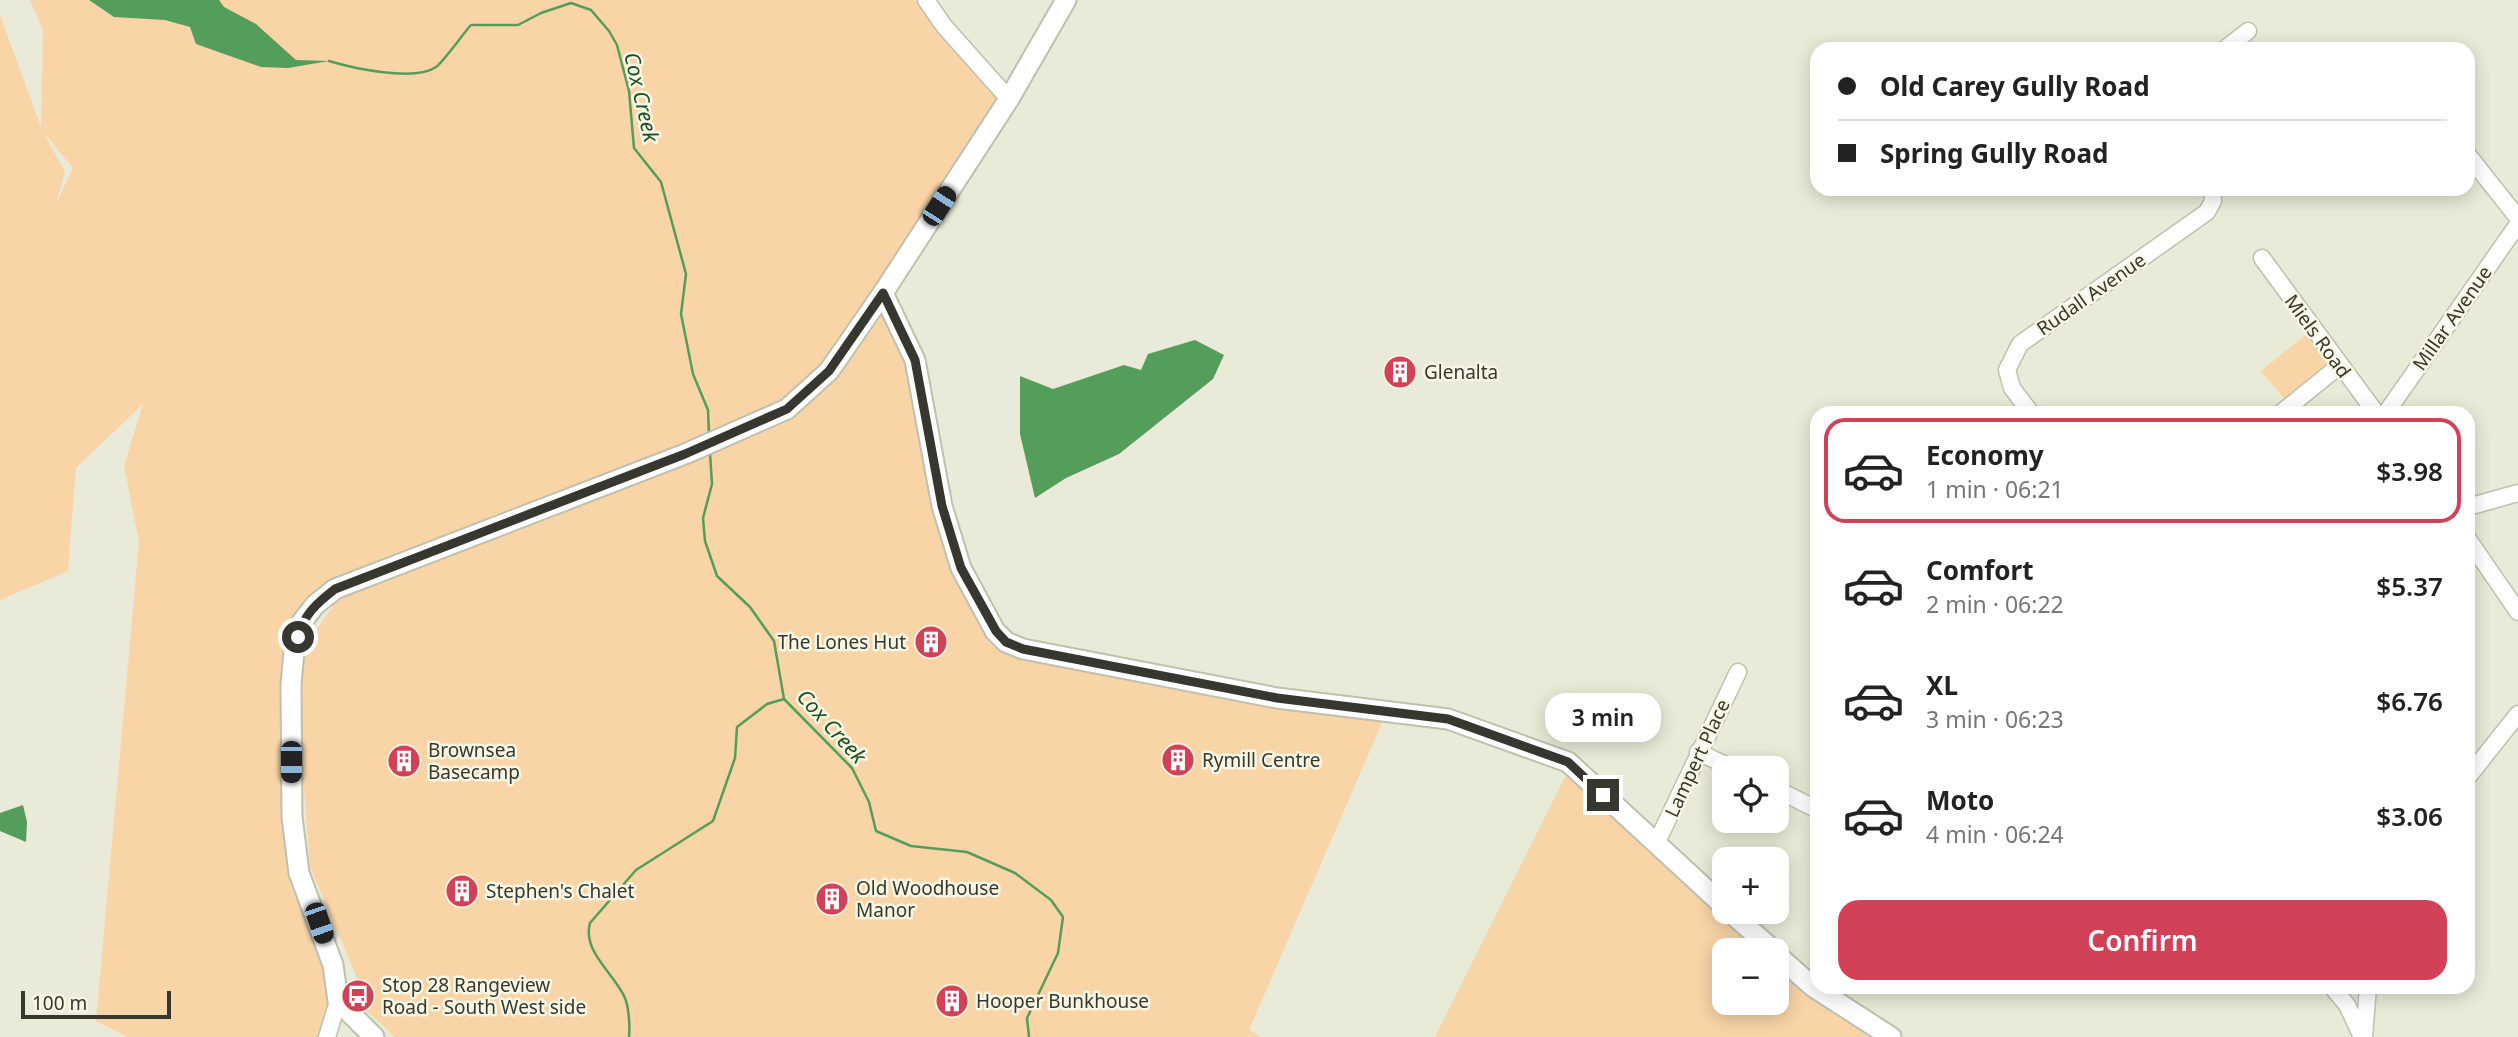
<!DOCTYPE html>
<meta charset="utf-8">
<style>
body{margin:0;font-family:"Noto Sans",sans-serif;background:#f2f2f2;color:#222;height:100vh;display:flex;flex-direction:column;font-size:26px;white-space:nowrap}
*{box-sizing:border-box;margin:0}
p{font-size:23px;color:#767676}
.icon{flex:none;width:38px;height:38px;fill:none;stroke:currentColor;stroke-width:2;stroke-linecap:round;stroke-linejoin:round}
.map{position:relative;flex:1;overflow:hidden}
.details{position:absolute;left:1810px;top:406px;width:665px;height:588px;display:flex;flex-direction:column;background:#fff;border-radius:21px;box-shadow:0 4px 18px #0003}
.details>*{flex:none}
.top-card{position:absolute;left:1810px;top:42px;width:665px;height:154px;border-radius:21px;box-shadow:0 4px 18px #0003;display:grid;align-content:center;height:154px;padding:0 28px;background:#fff}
.fabs{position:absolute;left:1712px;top:756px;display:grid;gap:14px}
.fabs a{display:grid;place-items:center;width:77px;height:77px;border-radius:14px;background:#fff;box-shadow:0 4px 18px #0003;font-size:35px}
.scale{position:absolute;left:21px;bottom:18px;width:150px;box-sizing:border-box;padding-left:7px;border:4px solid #373730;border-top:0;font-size:19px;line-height:24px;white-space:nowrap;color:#373730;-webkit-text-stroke:5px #f7f7e4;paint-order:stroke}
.end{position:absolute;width:32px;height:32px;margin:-16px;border:9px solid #373730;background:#fff;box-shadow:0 0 0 4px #fff}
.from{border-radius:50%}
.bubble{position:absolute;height:49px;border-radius:21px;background:#fff;box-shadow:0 4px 18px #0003;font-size:23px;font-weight:600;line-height:49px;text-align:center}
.car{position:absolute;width:21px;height:42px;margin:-21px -10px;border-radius:9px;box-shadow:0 0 5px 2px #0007;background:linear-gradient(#222 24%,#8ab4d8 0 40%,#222 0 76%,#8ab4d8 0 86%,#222 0)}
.top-card b{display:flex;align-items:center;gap:24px;height:66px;font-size:26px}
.top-card b+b{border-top:2px solid #e0e0e0}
.top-card i{width:18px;height:18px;background:#222}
ul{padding:12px 0 0;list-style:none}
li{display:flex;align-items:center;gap:21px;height:105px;margin:0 14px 10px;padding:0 14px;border:4px solid transparent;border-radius:21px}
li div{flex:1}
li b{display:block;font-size:26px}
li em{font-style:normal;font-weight:600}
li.active{border-color:#d14158}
li>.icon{width:63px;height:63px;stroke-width:1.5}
.cta{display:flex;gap:14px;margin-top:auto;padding:14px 28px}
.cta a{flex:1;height:80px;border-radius:21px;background:#d14158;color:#fff;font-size:28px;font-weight:600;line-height:80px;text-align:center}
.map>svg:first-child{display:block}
.green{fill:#f9d4a7;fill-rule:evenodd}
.water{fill:#549d5b}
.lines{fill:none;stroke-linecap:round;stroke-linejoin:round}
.stream{stroke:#549d5b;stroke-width:2.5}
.minor-casing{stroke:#bfc0ad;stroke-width:19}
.major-casing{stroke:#bfc0ad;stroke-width:23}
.minor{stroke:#fff;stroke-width:16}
.major{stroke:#fff;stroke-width:19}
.route{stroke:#373730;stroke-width:9}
.labels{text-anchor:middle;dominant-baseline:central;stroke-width:5;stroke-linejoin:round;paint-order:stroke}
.street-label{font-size:19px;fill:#373730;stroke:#f7f7e4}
.poi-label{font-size:19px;fill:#373730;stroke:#f7f7e4;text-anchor:start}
.water-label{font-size:21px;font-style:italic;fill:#1c5023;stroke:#f7f7e4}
</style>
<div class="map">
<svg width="2518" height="1037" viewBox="0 0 2518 1037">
<rect width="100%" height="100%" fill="#e9ead7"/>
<!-- green -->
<g class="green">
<path d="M30,0H936L1009,99L883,293L915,360L942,505L961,568L995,631L1006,643L1023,649L1277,698L1388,709L1249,1030L1261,1037H395L355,1000L358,980L310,867L295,678L315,632L344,590L582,494L335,589C323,598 308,608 301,623C284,660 288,831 300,873C315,932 352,974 327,1037H128L96,1021L139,542L124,466L143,404L76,468L68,571L0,600V15L41,127L43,30ZM44,133L73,168L56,204L65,172Z"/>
<path d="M2307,334L2335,368L2287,402L2261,371Z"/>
<path d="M1567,773L1756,950H1724V1003H1776V969L1802,993L1871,1037H1435Z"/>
</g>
<!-- water -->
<g class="water">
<path d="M89,0H219L224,7L256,24L296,60L329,61L288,68L261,67L196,44L190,27L165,20L114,17Z"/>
<path d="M1195,340L1224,355L1213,379L1119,454L1066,478L1035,498L1020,434V376L1053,389L1124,365L1141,370L1148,354Z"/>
<path d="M23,805L27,822L26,842L0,831V813Z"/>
</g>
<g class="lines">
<!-- stream -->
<g class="stream">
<path d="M329,61C352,68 415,82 436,67C444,61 462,35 471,25H518L541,13L571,3L591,10L609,31L617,45L629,91L634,148L661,182L686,274L681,314L693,374L708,410L709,435"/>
<path d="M710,453L712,484L703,518L705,541L717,576L750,607L774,641L784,699L852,768L869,802L876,831L911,846L967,852L1015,873L1051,900L1063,917L1058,953L1027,1018L1029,1037"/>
<path d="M629,1037C630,1026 629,1008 625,998C615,974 582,952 590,923L636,870L713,821L735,758L737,727L767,704L784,699"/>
</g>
<defs>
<g id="minor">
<path d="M926,0L944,26L1009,99"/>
<path d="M2225,49L2248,31"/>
<path d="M2468,155L2518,218"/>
<path d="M2262,258L2376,413"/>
<path d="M2031,413L2012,388L2007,370L2020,344L2207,212L2213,201L2212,189"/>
<path d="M2281,413L2339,366"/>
<path d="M2386,413L2518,224"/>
<path d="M2468,507L2518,493"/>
<path d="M2468,539L2518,612"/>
<path d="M1698,752L1732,768"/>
<path d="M2468,777L2518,714"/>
<path d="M1776,789L1816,809"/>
<path d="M1656,844L1738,672"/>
<path d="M2332,987L2347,1005L2362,1037"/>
<path d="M327,1037L338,1001"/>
<path d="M2364,1037L2368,987"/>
</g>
<g id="major">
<path d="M883,293L915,360L942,506L961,568L995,631L1006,642L1023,649L1277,698L1448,719L1568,762L1724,906"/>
<path d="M1730,912L1773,950"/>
<path d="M1776,954L1812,986L1891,1037"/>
<path d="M374,1037L338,1001L333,965L299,873L292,817L291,685L294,651L301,623L315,605L335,589L685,454L787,409L829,371L883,293L1009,99L1066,0"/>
</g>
</defs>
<!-- minor casing -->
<use href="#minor" class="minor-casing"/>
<!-- major casing -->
<use href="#major" class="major-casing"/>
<!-- minor -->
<use href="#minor" class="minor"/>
<!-- major -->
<use href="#major" class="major"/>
</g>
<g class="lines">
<!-- route -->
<path class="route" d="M298,637C304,614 317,603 335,589L685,454L787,409L829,371L883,293L915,360L942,506L961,568L996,631L1006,642L1023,649L1277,698L1448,719L1568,762L1603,795"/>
</g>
<!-- icons -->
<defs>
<symbol id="building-disc" viewBox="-11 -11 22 22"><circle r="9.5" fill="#d14158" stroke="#f7f7e4"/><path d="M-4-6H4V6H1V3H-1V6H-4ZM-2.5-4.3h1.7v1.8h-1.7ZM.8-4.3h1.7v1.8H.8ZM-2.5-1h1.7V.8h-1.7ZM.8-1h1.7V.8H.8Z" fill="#fff"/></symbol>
<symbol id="bus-disc" viewBox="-11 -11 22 22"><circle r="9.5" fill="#d14158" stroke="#f7f7e4"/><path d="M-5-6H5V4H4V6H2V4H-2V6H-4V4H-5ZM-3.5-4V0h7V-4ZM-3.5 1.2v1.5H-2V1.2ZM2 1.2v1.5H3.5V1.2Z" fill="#fff"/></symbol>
</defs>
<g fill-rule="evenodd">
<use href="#building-disc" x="1381" y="353" width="38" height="38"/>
<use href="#building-disc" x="912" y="623" width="38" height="38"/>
<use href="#building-disc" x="1159" y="741" width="38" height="38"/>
<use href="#building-disc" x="385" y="742" width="38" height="38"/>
<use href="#building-disc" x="443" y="872" width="38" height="38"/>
<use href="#building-disc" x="813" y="880" width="38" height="38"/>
<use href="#bus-disc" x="339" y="977" width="38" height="38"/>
<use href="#building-disc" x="933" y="982" width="38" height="38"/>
</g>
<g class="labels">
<!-- street labels -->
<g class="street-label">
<text transform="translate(2091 294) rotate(-35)">Rudall Avenue</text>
<text transform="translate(2452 318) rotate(-55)">Millar Avenue</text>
<text transform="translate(2318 336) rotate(54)">Miels Road</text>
<text transform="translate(1697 758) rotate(-65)">Lampert Place</text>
</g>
<!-- poi labels -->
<g class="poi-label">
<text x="1424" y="372">Glenalta</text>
<text x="906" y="642" text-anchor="end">The Lones Hut</text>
<text x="428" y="750">Brownsea<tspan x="428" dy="22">Basecamp</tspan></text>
<text x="1202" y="760">Rymill Centre</text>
<text x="856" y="888">Old Woodhouse<tspan x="856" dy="22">Manor</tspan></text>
<text x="486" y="891">Stephen's Chalet</text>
<text x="382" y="985">Stop 28 Rangeview<tspan x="382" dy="22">Road - South West side</tspan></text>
<text x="976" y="1001">Hooper Bunkhouse</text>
</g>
<!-- water labels -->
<g class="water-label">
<text transform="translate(642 97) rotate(77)">Cox Creek</text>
<text transform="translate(832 726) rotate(48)">Cox Creek</text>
</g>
</g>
</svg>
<div class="fabs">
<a><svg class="icon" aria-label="locate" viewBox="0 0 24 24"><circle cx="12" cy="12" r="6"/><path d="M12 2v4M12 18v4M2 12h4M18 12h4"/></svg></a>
<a>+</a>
<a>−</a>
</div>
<div class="scale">100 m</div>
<i class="end from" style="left:298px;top:637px"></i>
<i class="end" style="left:1603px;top:795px"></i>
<div class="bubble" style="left:1545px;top:693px;width:116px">3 min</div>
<i class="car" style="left:939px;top:206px;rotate:33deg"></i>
<i class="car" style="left:291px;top:762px;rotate:180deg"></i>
<i class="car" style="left:319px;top:923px;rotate:161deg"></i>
<div class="top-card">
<b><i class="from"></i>Old Carey Gully Road</b>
<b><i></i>Spring Gully Road</b>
</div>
<section class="details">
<ul>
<li class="active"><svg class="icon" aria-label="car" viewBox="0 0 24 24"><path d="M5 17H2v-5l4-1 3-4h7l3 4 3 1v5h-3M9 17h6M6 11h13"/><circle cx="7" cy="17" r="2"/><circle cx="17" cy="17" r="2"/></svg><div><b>Economy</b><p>1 min · 06:21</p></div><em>$3.98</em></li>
<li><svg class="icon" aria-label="car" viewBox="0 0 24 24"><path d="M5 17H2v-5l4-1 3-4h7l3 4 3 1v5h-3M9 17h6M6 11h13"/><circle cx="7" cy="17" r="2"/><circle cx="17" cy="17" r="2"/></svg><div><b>Comfort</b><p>2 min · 06:22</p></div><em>$5.37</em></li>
<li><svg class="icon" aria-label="car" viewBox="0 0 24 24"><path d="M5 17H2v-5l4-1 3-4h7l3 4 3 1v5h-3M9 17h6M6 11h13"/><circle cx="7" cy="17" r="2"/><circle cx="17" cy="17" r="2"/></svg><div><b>XL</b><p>3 min · 06:23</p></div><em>$6.76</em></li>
<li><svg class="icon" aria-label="car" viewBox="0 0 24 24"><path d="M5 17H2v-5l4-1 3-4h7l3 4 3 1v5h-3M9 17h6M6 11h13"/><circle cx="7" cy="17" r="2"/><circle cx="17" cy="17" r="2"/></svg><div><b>Moto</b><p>4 min · 06:24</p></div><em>$3.06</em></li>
</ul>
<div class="cta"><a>Confirm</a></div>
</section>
</div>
